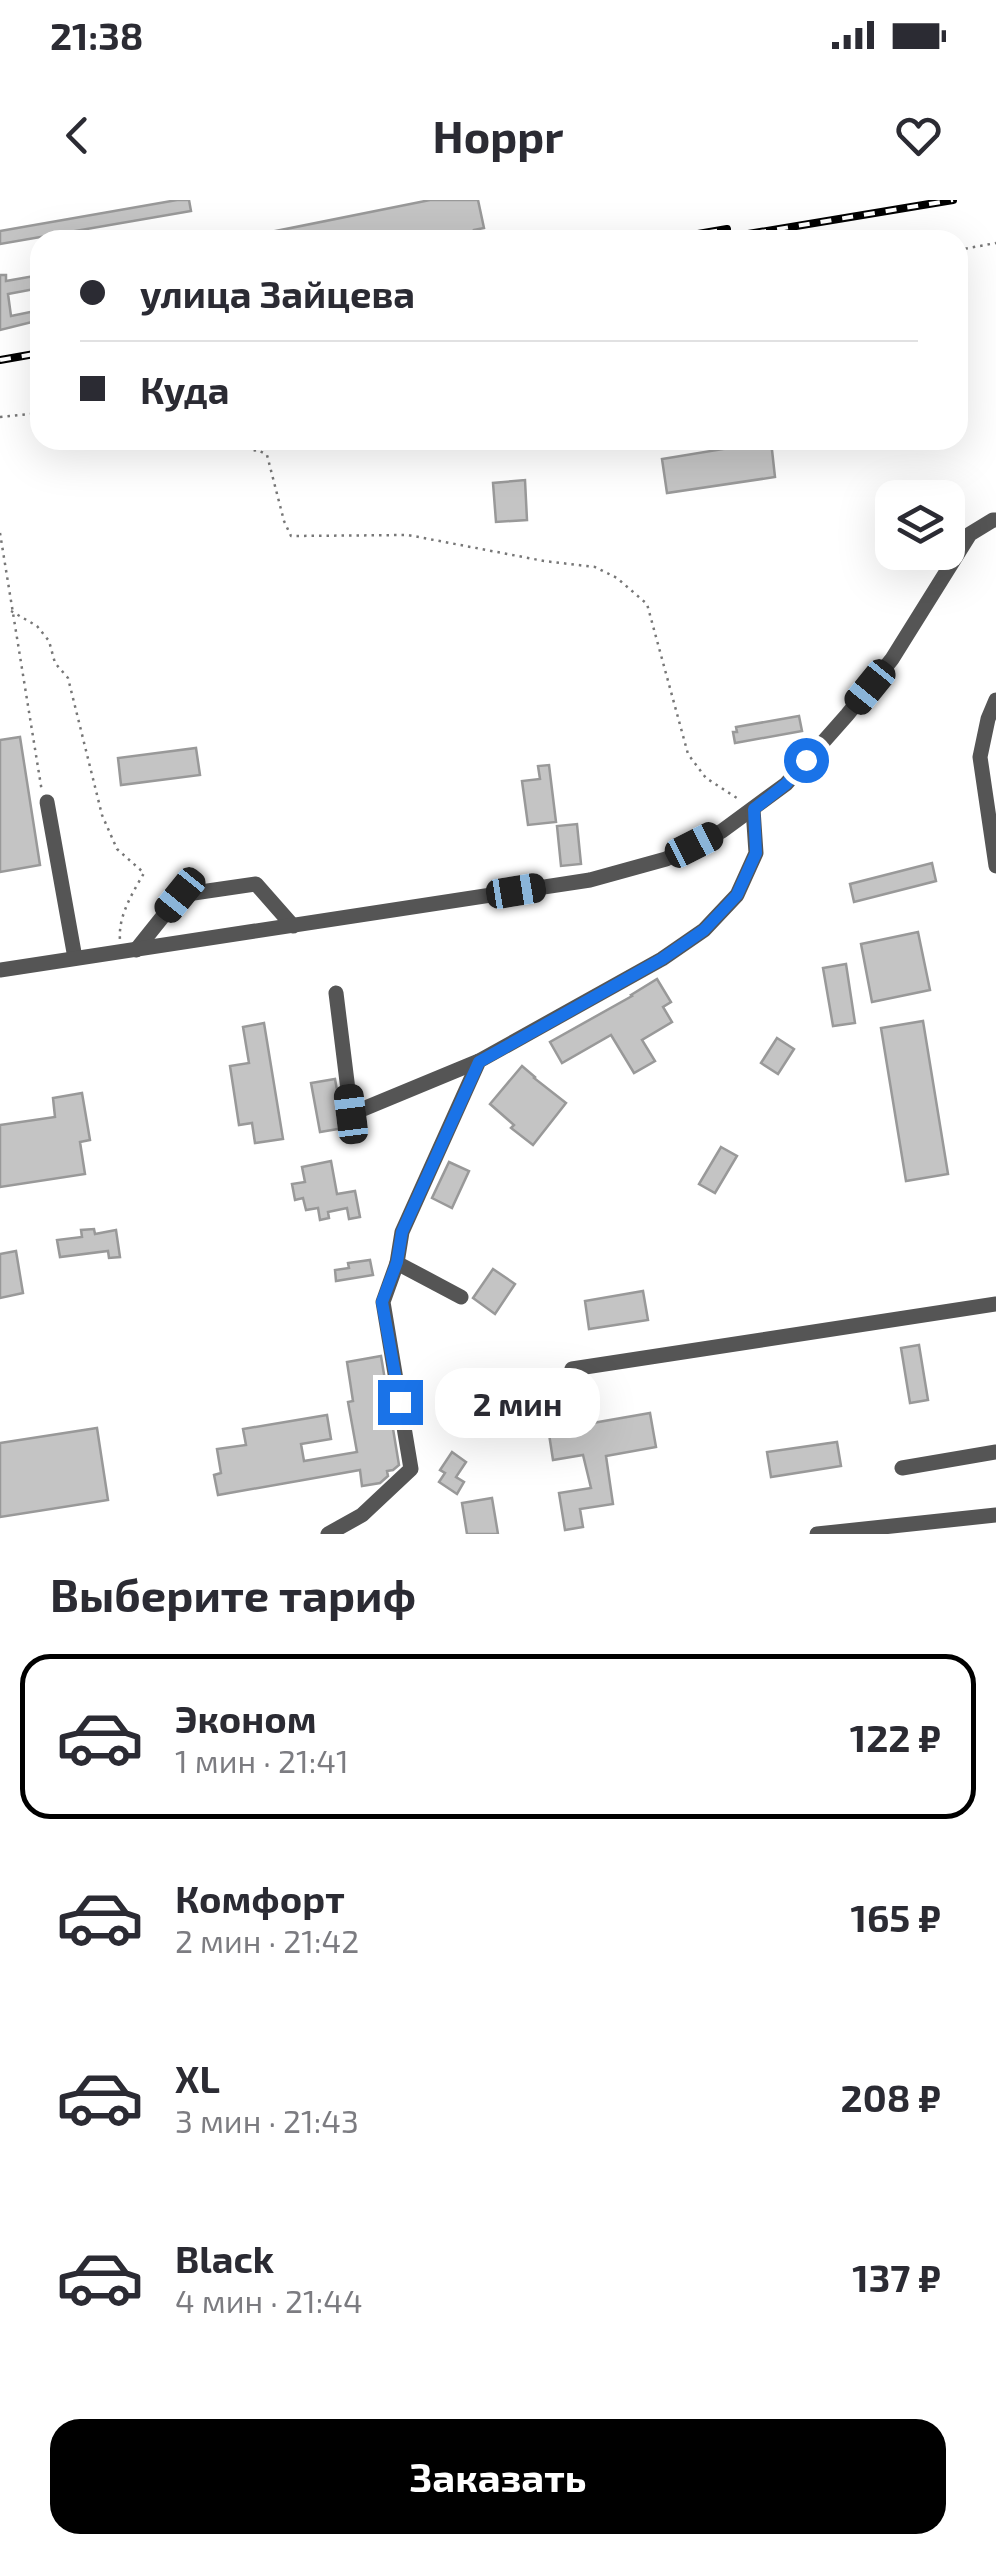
<!DOCTYPE html>
<html lang="ru">
<meta charset="utf-8">
<style>
body{margin:0;font-family:"Exo 2",sans-serif;background:#f2f2f3;color:#2b2b33;height:100vh;display:flex;flex-direction:column;font-size:38px;white-space:nowrap}
*{box-sizing:border-box;margin:0}
p{font-size:32px;color:#7c7c81}
.icon{flex:none;width:55px;height:55px;fill:none;stroke:currentColor;stroke-width:2;stroke-linecap:round;stroke-linejoin:round}
.map{position:relative;height:1334px;overflow:hidden}
.sheet{display:flex;flex-direction:column;background:#fff;flex:1}
.sheet>*{flex:none}
.guide{position:absolute;left:30px;top:30px;width:938px;height:220px;border-radius:30px;box-shadow:0 10px 40px #0002;display:grid;align-content:center;height:220px;padding:0 50px;background:#fff}
.tools{position:absolute;left:875px;top:280px;display:grid;gap:20px}
.tools a{display:grid;place-items:center;width:90px;height:90px;border-radius:20px;background:#fff;box-shadow:0 10px 40px #0002;font-size:50px}
.end{position:absolute;width:45px;height:45px;margin:-22px;border:12px solid #1a73e8;background:#fff;box-shadow:0 0 0 5px #fff}
.from{border-radius:50%}
.bubble{position:absolute;height:70px;border-radius:30px;background:#fff;box-shadow:0 10px 40px #0002;font-size:32px;font-weight:700;line-height:70px;text-align:center}
.car{position:absolute;width:30px;height:60px;margin:-30px -15px;border-radius:12px;box-shadow:0 0 8px 2px #0007;background:linear-gradient(#222 24%,#8ab4d8 0 40%,#222 0 76%,#8ab4d8 0 86%,#222 0)}
.guide b{display:flex;align-items:center;gap:35px;height:95px;font-size:38px}
.guide b+b{border-top:2px solid #e1e1e2}
.guide i{width:25px;height:25px;background:#2b2b33}
ul{padding:0;list-style:none}
li{display:flex;align-items:center;gap:30px;height:165px;margin:0 20px 15px;padding:0 30px;border:5px solid transparent;border-radius:30px}
li div{flex:1}
li b{display:block;font-size:38px}
li em{font-style:normal;font-weight:700}
li.on{border-color:#000}
li>.icon{width:90px;height:90px;stroke-width:1.5}
h2{padding:0 50px;font-size:45px;line-height:120px}
.cta{display:flex;gap:20px;margin-top:auto;padding:20px 50px}
.cta a{flex:1;height:115px;border-radius:30px;background:#000;color:#fff;font-size:40px;font-weight:700;line-height:115px;text-align:center}
.status{display:flex;justify-content:space-between;align-items:center;height:70px;padding:0 50px;background:#fff;direction:ltr}
.status svg{height:28px;fill:currentColor}
header{display:flex;justify-content:space-between;align-items:center;height:130px;padding:0 50px;background:#fff;font-size:45px;font-weight:700}
.map>svg:first-child{display:block}
.building{fill:#c4c4c4;stroke:#999;stroke-width:2.5}
.lines{fill:none;stroke-linecap:round;stroke-linejoin:round}
.path{stroke:#777;stroke-width:2.5;stroke-dasharray:2.5 5;stroke-linecap:butt}
.minor{stroke:#555;stroke-width:15}
.rail-casing{stroke:#000;stroke-width:8}
.rail{stroke:#fff;stroke-width:4;stroke-dasharray:11;stroke-linecap:butt}
.route{stroke:#1a73e8;stroke-width:12}
</style>
<div class="status"><b>21:38</b><svg viewBox="0 0 49 12"><path d="M0 12V9h3v3zM5 12V6h3v6zM10 12V3h3v9zM15 12V0h3v12zM26 1h20v11H26zM47 4h2v5h-2z"/></svg></div>
<header><svg class="icon" aria-label="back" viewBox="0 0 24 24"><path d="M15 5l-7 7 7 7"/></svg>Hoppr<svg class="icon" aria-label="heart" viewBox="0 0 24 24"><path d="M12 20l-8-8c-3-5 5-10 8-4 3-6 11-1 8 4z"/></svg></header>
<div class="map">
<svg width="996" height="1334" viewBox="0 0 996 1334">
<rect width="100%" height="100%" fill="#fff"/>
<!-- building -->
<g class="building">
<path d="M177,0H189L191,11L0,44V31Z"/>
<path d="M430,0H478L484,28L474,30L476,40H334L333,33L296,40H251V36Z"/>
<path d="M0,75H6V81L40,75V88L8,94L11,116L40,110V120L0,130Z"/>
<path d="M771,241L775,277L667,293L662,259Z"/>
<path d="M525,280L527,320L496,322L493,283Z"/>
<path d="M799,516L802,531L735,543L733,532H737L736,527Z"/>
<path d="M20,537L40,665L0,672V540Z"/>
<path d="M196,548L200,575L121,585L118,558Z"/>
<path d="M549,565L556,622L528,625L522,581L540,579L538,566Z"/>
<path d="M577,624L581,664L561,666L557,626Z"/>
<path d="M932,663L936,681L854,702L850,684Z"/>
<path d="M918,732L930,790L872,802L861,744Z"/>
<path d="M846,764L855,823L833,826L823,768Z"/>
<path d="M657,779L671,802L663,807L672,822L642,840L655,861L634,873L611,835L562,863L550,842L632,796L631,795Z"/>
<path d="M923,821L948,974L906,981L881,828Z"/>
<path d="M264,823L283,939L255,943L252,923L239,925L230,866L249,863L243,827Z"/>
<path d="M777,838L794,849L778,874L761,863Z"/>
<path d="M522,866L535,877L534,878L566,903L533,945L511,928L514,925L490,904Z"/>
<path d="M335,879L344,928L320,932L311,883Z"/>
<path d="M82,893L90,940L80,942L85,974L0,987V925L55,917L53,898Z"/>
<path d="M721,947L737,956L715,993L699,984Z"/>
<path d="M331,961L337,994L355,991L360,1017L349,1019L347,1008L328,1012L329,1018L320,1020L318,1008L306,1010L303,998L295,1000L292,984L305,982L302,967Z"/>
<path d="M449,962L469,971L452,1008L432,998Z"/>
<path d="M94,1029L95,1034L116,1030L120,1057L109,1058L108,1051L60,1057L57,1040L82,1037L81,1030Z"/>
<path d="M16,1051L23,1093L0,1098V1054Z"/>
<path d="M370,1060L373,1075L336,1081L335,1070L349,1068L348,1063Z"/>
<path d="M493,1069L515,1084L495,1114L473,1098Z"/>
<path d="M643,1091L648,1120L589,1129L585,1101Z"/>
<path d="M919,1145L928,1200L910,1203L901,1148Z"/>
<path d="M381,1156L399,1265L393,1270L387,1271L388,1276L380,1283L362,1286L360,1270L218,1295L214,1275L221,1273L217,1249L246,1245L243,1229L327,1215L331,1239L301,1244L304,1261L357,1252L348,1202L353,1201L347,1162Z"/>
<path d="M560,1206L564,1228L650,1213L656,1247L606,1256L613,1304L580,1309L583,1327L565,1330L559,1293L591,1288L583,1255L553,1260L545,1208Z"/>
<path d="M97,1228L108,1300L0,1317V1243Z"/>
<path d="M837,1242L841,1266L771,1277L767,1252Z"/>
<path d="M452,1252L466,1262L456,1277L464,1282L457,1294L439,1282L445,1273L440,1270Z"/>
<path d="M492,1298L498,1334H467L462,1303Z"/>
</g>
<g class="lines">
<!-- path -->
<g class="path">
<path d="M958,50L996,43"/>
<path d="M0,217L40,213"/>
<path d="M247,240L250,251L258,250L267,255L284,321L291,336L408,335L544,361L595,367L617,378L647,404L688,554L706,578L740,600"/>
<path d="M0,333L42,592"/>
<path d="M11,411L37,426L49,441L55,463L68,478L102,615L117,649L144,673C132,694 118,716 120,740"/>
</g>
<!-- minor -->
<g class="minor">
<path d="M996,500L988,519L980,557L996,666"/>
<path d="M47,602L75,758"/>
<path d="M136,750L180,695L256,684L293,726"/>
<path d="M0,770L590,680L666,659L722,631L786,584L847,515L892,459L970,334L993,320H996"/>
<path d="M336,793L351,914L479,861"/>
<path d="M461,1097L397,1063L402,1032L479,861L662,759L704,730L737,695L756,653L753,609"/>
<path d="M572,1169L996,1104"/>
<path d="M902,1268L996,1252"/>
<path d="M328,1334L362,1315L411,1269L383,1102L397,1063"/>
<path d="M817,1334L996,1315"/>
</g>
<defs>
<g id="rail">
<path d="M663,40L727,29"/>
<path d="M712,40L953,0"/>
<path d="M0,160L40,153"/>
</g>
</defs>
<!-- rail casing -->
<use href="#rail" class="rail-casing"/>
<!-- rail -->
<use href="#rail" class="rail"/>
</g>
<g class="lines">
<!-- route -->
<path class="route" d="M400,1202L382,1102L397,1062L402,1032L479,862L662,759L704,730L737,695L756,653L754,609L786,584L806,560"/>
</g>
</svg>
<div class="tools">
<a><svg class="icon" aria-label="layers" viewBox="0 0 24 24"><path d="M12 4l9 5-9 5-9-5zM3 14l9 5 9-5"/></svg></a>
</div>
<i class="end from" style="left:806px;top:560px"></i>
<i class="end" style="left:400px;top:1202px"></i>
<div class="bubble" style="left:435px;top:1168px;width:165px">2 мин</div>
<i class="car" style="left:870px;top:487px;rotate:219deg"></i>
<i class="car" style="left:694px;top:645px;rotate:63deg"></i>
<i class="car" style="left:516px;top:691px;rotate:81deg"></i>
<i class="car" style="left:180px;top:695px;rotate:219deg"></i>
<i class="car" style="left:351px;top:914px;rotate:353deg"></i>
<div class="guide">
<b><i class="from"></i>улица Зайцева</b>
<b><i></i>Куда</b>
</div>
</div>
<section class="sheet">
<h2>Выберите тариф</h2>
<ul>
<li class="on"><svg class="icon" aria-label="car" viewBox="0 0 24 24"><path d="M5 17H2v-5l4-1 3-4h7l3 4 3 1v5h-3M9 17h6M6 11h13"/><circle cx="7" cy="17" r="2"/><circle cx="17" cy="17" r="2"/></svg><div><b>Эконом</b><p>1 мин · 21:41</p></div><em>122 ₽</em></li>
<li><svg class="icon" aria-label="car" viewBox="0 0 24 24"><path d="M5 17H2v-5l4-1 3-4h7l3 4 3 1v5h-3M9 17h6M6 11h13"/><circle cx="7" cy="17" r="2"/><circle cx="17" cy="17" r="2"/></svg><div><b>Комфорт</b><p>2 мин · 21:42</p></div><em>165 ₽</em></li>
<li><svg class="icon" aria-label="car" viewBox="0 0 24 24"><path d="M5 17H2v-5l4-1 3-4h7l3 4 3 1v5h-3M9 17h6M6 11h13"/><circle cx="7" cy="17" r="2"/><circle cx="17" cy="17" r="2"/></svg><div><b>XL</b><p>3 мин · 21:43</p></div><em>208 ₽</em></li>
<li><svg class="icon" aria-label="car" viewBox="0 0 24 24"><path d="M5 17H2v-5l4-1 3-4h7l3 4 3 1v5h-3M9 17h6M6 11h13"/><circle cx="7" cy="17" r="2"/><circle cx="17" cy="17" r="2"/></svg><div><b>Black</b><p>4 мин · 21:44</p></div><em>137 ₽</em></li>
</ul>
<div class="cta"><a>Заказать</a></div>
</section>
